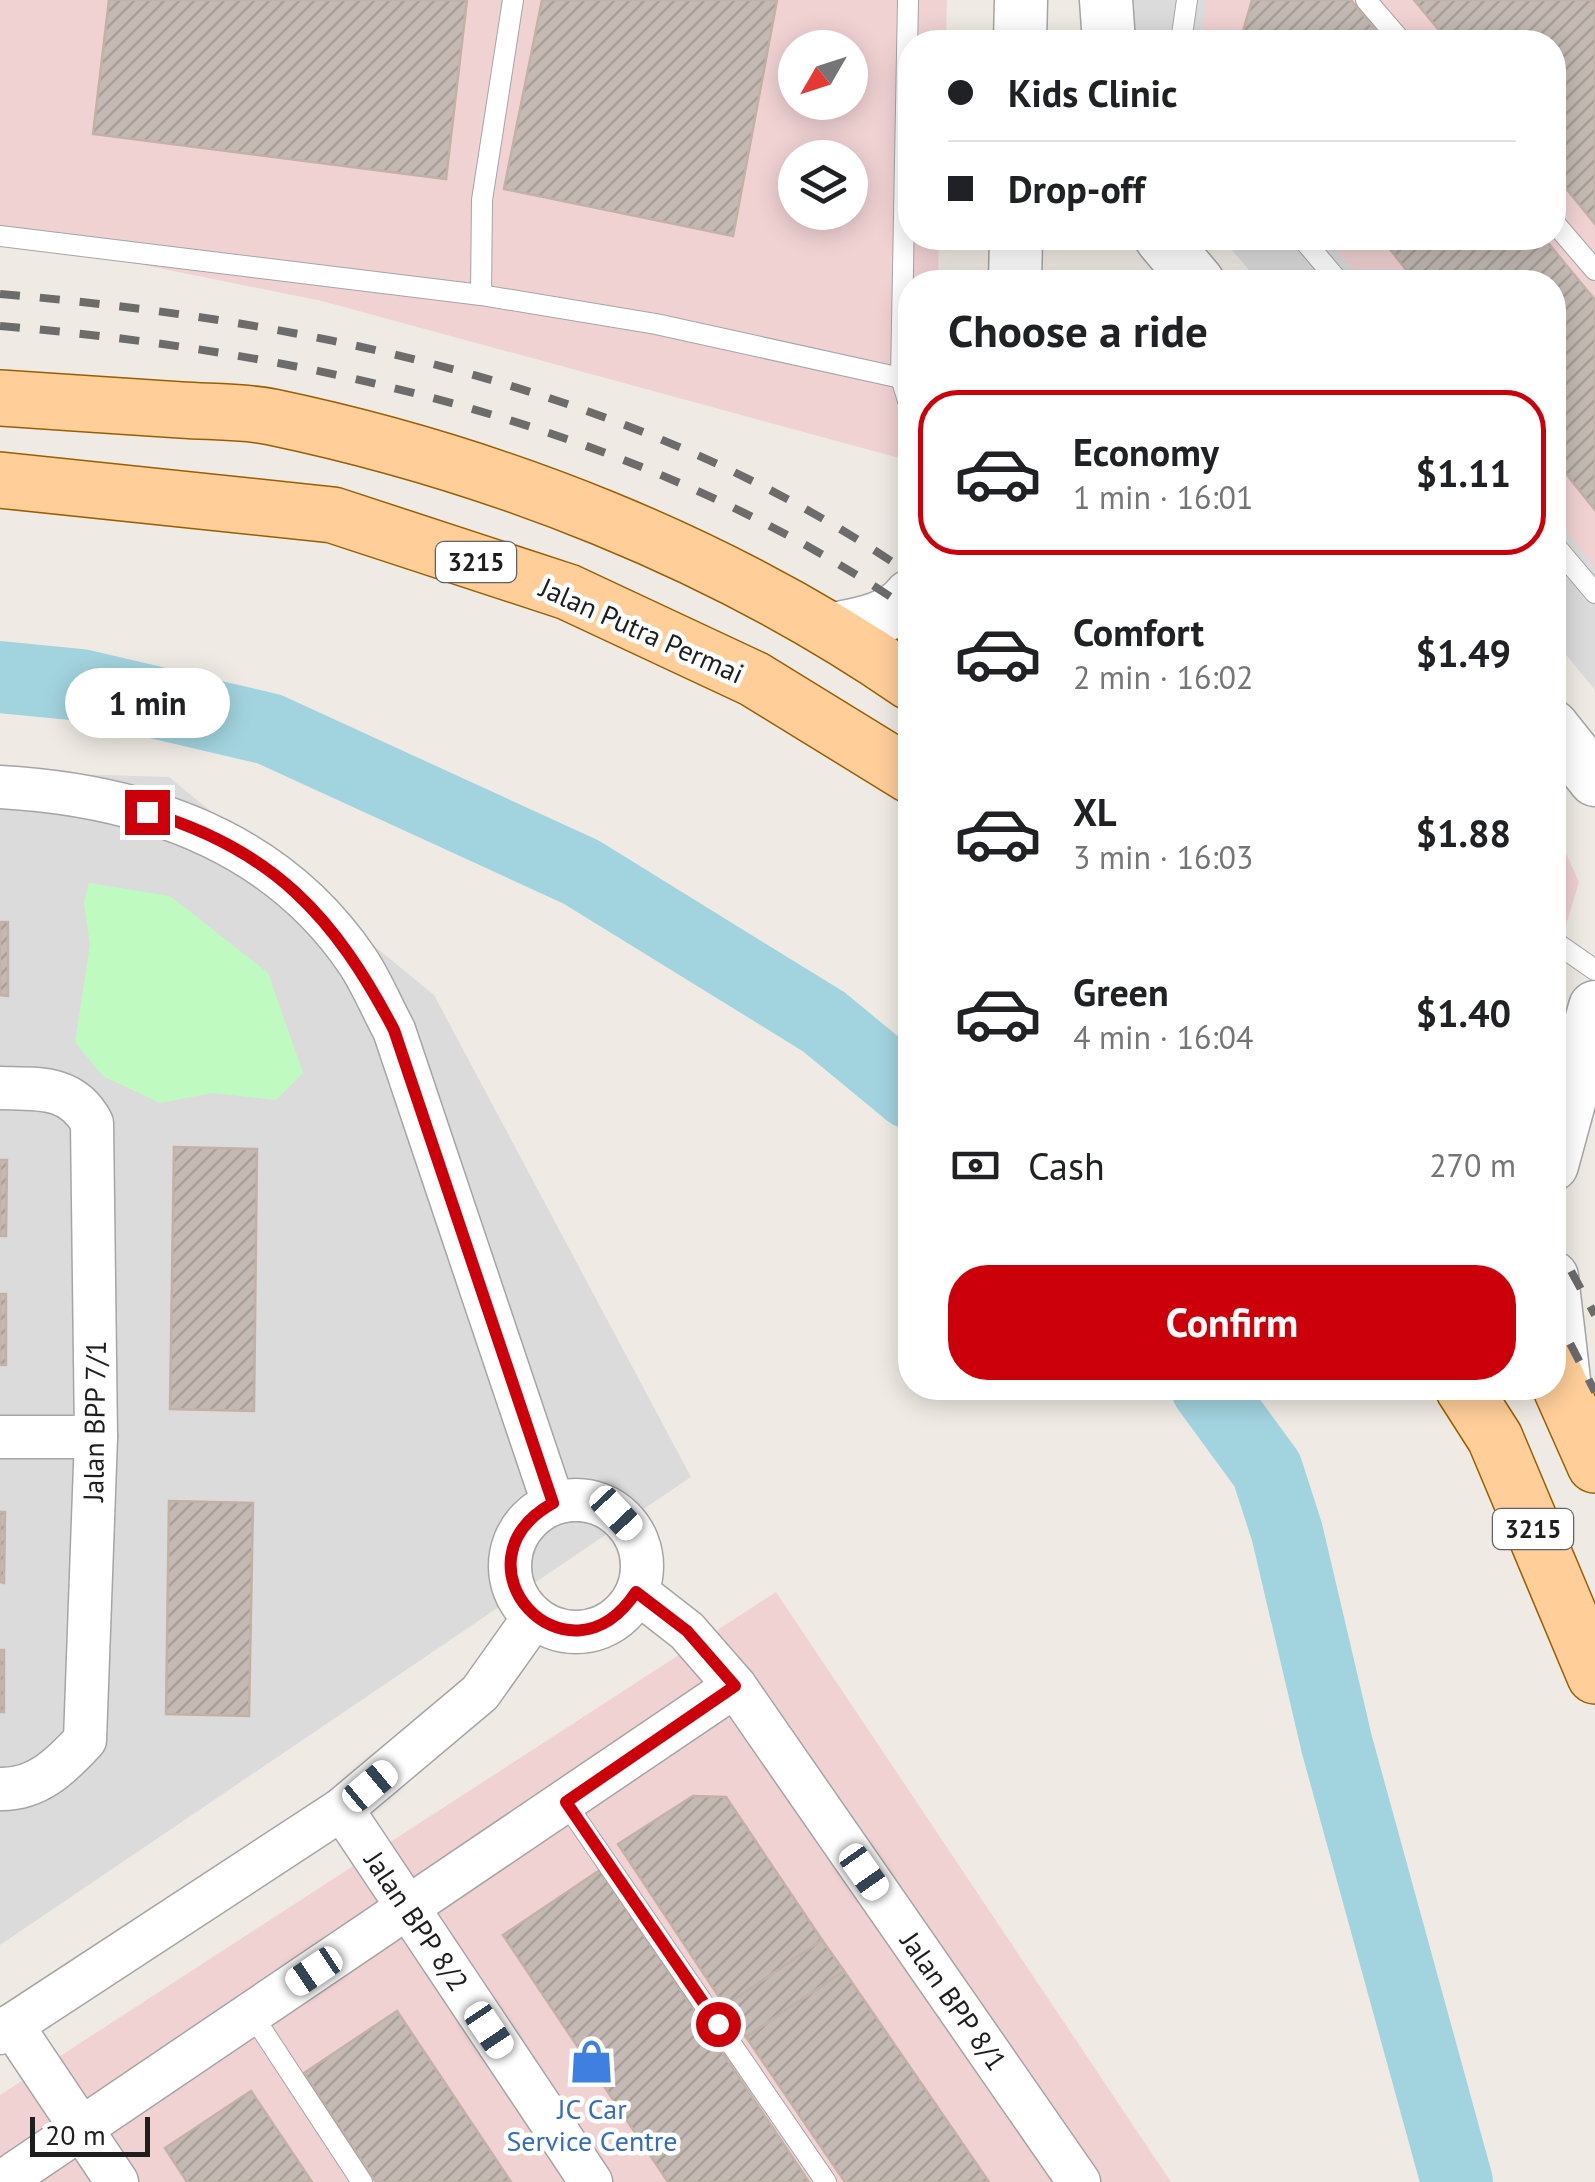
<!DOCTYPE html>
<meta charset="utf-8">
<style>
body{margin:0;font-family:"PT Sans",sans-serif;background:#f6f6f6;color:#202124;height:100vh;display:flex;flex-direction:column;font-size:38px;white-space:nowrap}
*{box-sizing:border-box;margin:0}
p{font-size:32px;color:#757577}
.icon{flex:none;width:55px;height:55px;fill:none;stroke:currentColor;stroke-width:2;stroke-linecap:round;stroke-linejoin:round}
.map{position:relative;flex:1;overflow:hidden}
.drawer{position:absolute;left:898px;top:270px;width:668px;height:1130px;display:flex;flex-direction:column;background:#fff;border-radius:40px;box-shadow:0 5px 25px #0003}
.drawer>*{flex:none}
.guide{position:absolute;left:898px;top:30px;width:668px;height:220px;border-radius:40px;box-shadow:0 5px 25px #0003;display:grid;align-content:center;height:220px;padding:0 50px;background:#fff}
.needle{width:65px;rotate:231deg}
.tools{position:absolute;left:778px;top:30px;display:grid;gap:20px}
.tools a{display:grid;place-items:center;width:90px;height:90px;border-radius:50%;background:#fff;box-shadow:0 5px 25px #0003;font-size:50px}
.scale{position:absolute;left:30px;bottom:25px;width:120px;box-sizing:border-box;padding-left:10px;border:5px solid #1e1e1e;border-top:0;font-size:28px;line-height:35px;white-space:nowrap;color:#1e1e1e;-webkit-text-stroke:8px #fff;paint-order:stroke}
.end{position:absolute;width:45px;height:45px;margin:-22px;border:12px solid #cc000a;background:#fff;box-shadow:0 0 0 5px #fff}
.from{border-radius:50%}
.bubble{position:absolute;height:70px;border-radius:35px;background:#fff;box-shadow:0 5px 25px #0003;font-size:32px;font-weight:700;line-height:70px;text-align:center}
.car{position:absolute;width:30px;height:60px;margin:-30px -15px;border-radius:12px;box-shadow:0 0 8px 2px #0007;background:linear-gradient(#fff 24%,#345 0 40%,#fff 0 76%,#345 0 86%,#fff 0)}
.guide b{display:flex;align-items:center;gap:35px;height:95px;font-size:38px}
.guide b+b{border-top:2px solid #e0e0e0}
.guide i{width:25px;height:25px;background:#202124}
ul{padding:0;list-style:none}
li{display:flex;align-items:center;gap:30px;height:165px;margin:0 20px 15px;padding:0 30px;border:5px solid transparent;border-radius:40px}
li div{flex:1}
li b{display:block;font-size:38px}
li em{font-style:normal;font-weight:700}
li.on{border-color:#cc000a}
li>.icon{width:90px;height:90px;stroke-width:1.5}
h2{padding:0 50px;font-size:45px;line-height:120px}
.pay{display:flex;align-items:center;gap:25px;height:110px;padding:0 50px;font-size:38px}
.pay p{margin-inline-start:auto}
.action{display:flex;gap:20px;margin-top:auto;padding:20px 50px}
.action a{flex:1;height:115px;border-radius:40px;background:#cc000a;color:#fff;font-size:40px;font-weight:700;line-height:115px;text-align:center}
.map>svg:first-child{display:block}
.residential{fill:#dcdbdb}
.commercial{fill:#f1d2d3;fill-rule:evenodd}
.park{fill:#bffbc1}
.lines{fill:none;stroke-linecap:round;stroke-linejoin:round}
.river{stroke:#a2d4df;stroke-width:72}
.building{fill:url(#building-hatch);stroke:#c2b1a6;stroke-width:2.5}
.service-casing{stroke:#a5a5a5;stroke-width:22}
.minor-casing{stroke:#a5a5a5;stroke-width:45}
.tertiary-casing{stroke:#a5a5a5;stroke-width:55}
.primary-casing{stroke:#985f00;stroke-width:58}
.service{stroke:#fff;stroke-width:20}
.minor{stroke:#fff;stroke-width:42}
.tertiary{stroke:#fff;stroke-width:52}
.primary{stroke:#ffce99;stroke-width:55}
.rail{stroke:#6c6c6c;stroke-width:8;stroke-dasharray:20 20;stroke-linecap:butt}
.route{stroke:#cc000a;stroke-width:12}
.labels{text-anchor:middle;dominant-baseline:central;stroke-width:9;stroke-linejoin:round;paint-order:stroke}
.shield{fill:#fff;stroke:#626262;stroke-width:2.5}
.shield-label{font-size:25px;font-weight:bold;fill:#1e1e1e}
.street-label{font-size:28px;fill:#1e1e1e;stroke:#fff}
.shop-label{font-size:28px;fill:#366cbe;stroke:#fff}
</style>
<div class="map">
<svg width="1595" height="2182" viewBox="0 0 1595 2182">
<defs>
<pattern id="building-hatch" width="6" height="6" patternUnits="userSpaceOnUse" patternTransform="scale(2.5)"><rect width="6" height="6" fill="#c4bab3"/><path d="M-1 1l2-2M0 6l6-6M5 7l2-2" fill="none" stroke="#a89f9a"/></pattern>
</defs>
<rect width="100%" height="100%" fill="#efebe4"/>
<!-- residential -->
<g class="residential">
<path d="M1127,0H1595V690L1553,639L1552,282H1259L1222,238H1552V42H1133Z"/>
<path d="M0,772L169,777L434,995L691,1477L0,1945Z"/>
</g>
<!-- commercial -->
<g class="commercial">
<path d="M0,0H947L946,42H910V238H939L938,282H910V461L322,301L0,236ZM795,48H850V102H795ZM795,158H850V212H795Z"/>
<path d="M1206,0H1595V567L1553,515L1552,282H1363L1326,238H1552V42H1201Z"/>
<path d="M1553,825L1579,882L1553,969Z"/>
<path d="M776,1592L1171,2182H0V2095Z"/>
</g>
<!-- park -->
<path class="park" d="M89,883L170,896L268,973L303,1073L276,1100L212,1093L160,1103L103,1076L75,1042L90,945L84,902Z"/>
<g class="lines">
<!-- river -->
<g class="river">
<path d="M0,677L81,685L269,729L581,872L824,1022L910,1093"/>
<path d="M1207,1388L1267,1470L1287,1532L1337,1745L1457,2182"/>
</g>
</g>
<!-- building -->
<g class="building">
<path d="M109,0H467L446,179L93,134Z"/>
<path d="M542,0H777L733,236L504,189Z"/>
<path d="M1252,0H1351L1385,42H1240Z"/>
<path d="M1414,0H1595V224L1552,171V42H1449Z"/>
<path d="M1381,238H1544L1595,300V510L1552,456V282H1416Z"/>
<path d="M0,922H8V996L0,995Z"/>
<path d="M174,1147L257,1149L254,1411L170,1409Z"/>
<path d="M0,1160H7L6,1236H0Z"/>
<rect x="0" y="1294" width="6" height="71"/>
<path d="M169,1501L253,1503L249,1716L166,1714Z"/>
<path d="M0,1512H5L4,1583L0,1582Z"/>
<rect x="0" y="1650" width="4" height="62"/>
<path d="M693,1796L726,1797L822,1940L725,2006L618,1844Z"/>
<path d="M600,1870L809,2182H668L503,1935Z"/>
<path d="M822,1940L844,1971L746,2037L725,2006Z"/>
<path d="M844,1971L989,2182H845L746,2037Z"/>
<path d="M397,2011L511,2182H376L304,2073Z"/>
<path d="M251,2091L312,2182H187L165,2148Z"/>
</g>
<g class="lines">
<defs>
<g id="service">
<path d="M908,0L901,378L910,407"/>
<path d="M1366,0L1402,42"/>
<path d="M1181,42L1187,0"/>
<path d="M1552,220L1595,270"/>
<path d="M0,236L481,295L656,324L910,380"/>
<path d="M1302,238L1339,282"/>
<path d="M481,295L482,200L513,0"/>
<path d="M1552,542L1595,593"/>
<path d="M1552,940L1595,970"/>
<path d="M565,1802L826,2182"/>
<path d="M251,2013L362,2182"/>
</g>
<g id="minor">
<path d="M0,787C141,795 276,840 358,962C372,983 382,1008 394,1030L553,1503"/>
<path d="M0,1088C38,1089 72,1085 92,1123L96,1437L85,1740C61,1766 37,1790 0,1789"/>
<path d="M0,1437H96"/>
<circle cx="576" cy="1566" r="66"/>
<path d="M637,1592L687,1631L735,1686L1079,2182"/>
<path d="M342,1809L591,2182"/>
<path d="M12,2025L117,2182"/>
<path d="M0,2033L342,1809L480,1693L534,1617"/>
<path d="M2,2182L735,1686"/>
</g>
<g id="tertiary">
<path d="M1106,0L1109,42"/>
<path d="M1020,42L1021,0"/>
<path d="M1161,238L1198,282"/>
<path d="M1015,282L1016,238"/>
<path d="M833,629C859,624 893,619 910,596"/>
<path d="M1552,726L1595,780"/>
<path d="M1552,1165L1595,1007"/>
<path d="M1552,1277L1565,1389"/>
</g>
<g id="primary">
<path d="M0,398C60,402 121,406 181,410C211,412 243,411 272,417C496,464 721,552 910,682"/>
<path d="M0,480L333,515L568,592L754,679L910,775"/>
<path d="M1552,1368L1595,1465"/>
<path d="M1463,1388L1495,1438L1595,1676"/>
</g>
</defs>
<!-- service casing -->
<use href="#service" class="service-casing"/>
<!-- minor casing -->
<use href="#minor" class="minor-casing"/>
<!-- tertiary casing -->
<use href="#tertiary" class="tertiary-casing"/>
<!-- primary casing -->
<use href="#primary" class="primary-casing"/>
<!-- service -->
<use href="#service" class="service"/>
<!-- minor -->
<use href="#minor" class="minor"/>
<!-- tertiary -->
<use href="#tertiary" class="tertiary"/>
<!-- primary -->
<use href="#primary" class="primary"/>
<!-- rail -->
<g class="rail">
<path d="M0,294C316,321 645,390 910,574"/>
<path d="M0,326C314,352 647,428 910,610"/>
<path d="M1552,1236L1595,1315"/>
<path d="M1552,1308L1595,1392"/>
</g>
</g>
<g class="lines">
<!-- route -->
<path class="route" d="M147,812C273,849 335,917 394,1030L553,1503C446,1563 567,1696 636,1592L687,1631L735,1686L566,1802L718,2024"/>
</g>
<!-- icons -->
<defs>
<symbol id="shop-bare" viewBox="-9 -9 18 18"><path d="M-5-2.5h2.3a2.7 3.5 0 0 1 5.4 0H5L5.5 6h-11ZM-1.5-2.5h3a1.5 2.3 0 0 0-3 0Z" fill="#3f7fe0" stroke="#fff" stroke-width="2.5" paint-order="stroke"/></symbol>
</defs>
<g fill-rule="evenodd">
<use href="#shop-bare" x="560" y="2030" width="63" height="63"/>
</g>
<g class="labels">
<!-- shield labels -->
<g class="shield">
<rect x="436" y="542" width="80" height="40" rx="8"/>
<rect x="1493" y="1509" width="80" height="40" rx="8"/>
</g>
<g class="shield-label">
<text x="476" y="562">3215</text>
<text x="1533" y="1529">3215</text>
</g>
<!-- street labels -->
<g class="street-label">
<text transform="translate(642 630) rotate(24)">Jalan Putra Permai</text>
<text transform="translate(94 1421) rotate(-89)">Jalan BPP 7/1</text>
<text transform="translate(417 1921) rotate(56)">Jalan BPP 8/2</text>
<text transform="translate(954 2001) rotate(55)">Jalan BPP 8/1</text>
</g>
<!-- shop labels -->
<g class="shop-label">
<text x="592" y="2108">JC Car<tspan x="592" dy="32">Service Centre</tspan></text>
</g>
</g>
</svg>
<div class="tools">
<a><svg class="needle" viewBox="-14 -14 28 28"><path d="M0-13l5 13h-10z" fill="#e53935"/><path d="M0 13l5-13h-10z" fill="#757577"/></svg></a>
<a><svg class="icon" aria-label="layers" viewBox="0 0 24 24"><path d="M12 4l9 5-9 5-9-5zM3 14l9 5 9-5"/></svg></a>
</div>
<div class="scale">20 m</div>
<i class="end from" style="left:718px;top:2024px"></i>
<i class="end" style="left:147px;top:812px"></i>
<div class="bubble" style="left:65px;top:668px;width:165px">1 min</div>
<i class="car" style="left:616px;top:1513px;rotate:137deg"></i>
<i class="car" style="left:370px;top:1786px;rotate:50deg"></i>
<i class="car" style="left:864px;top:1872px;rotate:145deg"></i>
<i class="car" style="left:314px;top:1971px;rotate:236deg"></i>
<i class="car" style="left:489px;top:2030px;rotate:146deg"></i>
<div class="guide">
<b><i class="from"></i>Kids Clinic</b>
<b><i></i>Drop-off</b>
</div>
<section class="drawer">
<h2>Choose a ride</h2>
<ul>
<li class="on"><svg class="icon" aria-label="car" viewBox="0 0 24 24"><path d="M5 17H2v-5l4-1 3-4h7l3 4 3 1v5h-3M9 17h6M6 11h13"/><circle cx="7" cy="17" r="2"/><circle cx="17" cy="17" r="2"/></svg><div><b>Economy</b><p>1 min · 16:01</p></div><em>$1.11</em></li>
<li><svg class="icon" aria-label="car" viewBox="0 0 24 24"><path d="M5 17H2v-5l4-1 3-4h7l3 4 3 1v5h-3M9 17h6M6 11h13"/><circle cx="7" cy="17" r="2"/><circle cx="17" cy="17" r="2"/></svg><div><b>Comfort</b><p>2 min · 16:02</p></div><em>$1.49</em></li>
<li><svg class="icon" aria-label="car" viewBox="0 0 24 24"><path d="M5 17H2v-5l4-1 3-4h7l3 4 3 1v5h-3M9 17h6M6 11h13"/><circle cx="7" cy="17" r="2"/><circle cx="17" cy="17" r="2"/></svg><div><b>XL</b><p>3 min · 16:03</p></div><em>$1.88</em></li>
<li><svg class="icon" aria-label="car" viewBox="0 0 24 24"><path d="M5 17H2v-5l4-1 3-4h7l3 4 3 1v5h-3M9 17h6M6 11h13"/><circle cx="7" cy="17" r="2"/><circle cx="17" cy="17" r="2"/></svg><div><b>Green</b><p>4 min · 16:04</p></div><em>$1.40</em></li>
</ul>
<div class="pay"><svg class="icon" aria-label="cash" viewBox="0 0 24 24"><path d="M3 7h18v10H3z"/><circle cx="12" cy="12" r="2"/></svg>Cash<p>270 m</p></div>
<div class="action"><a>Confirm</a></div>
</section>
</div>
